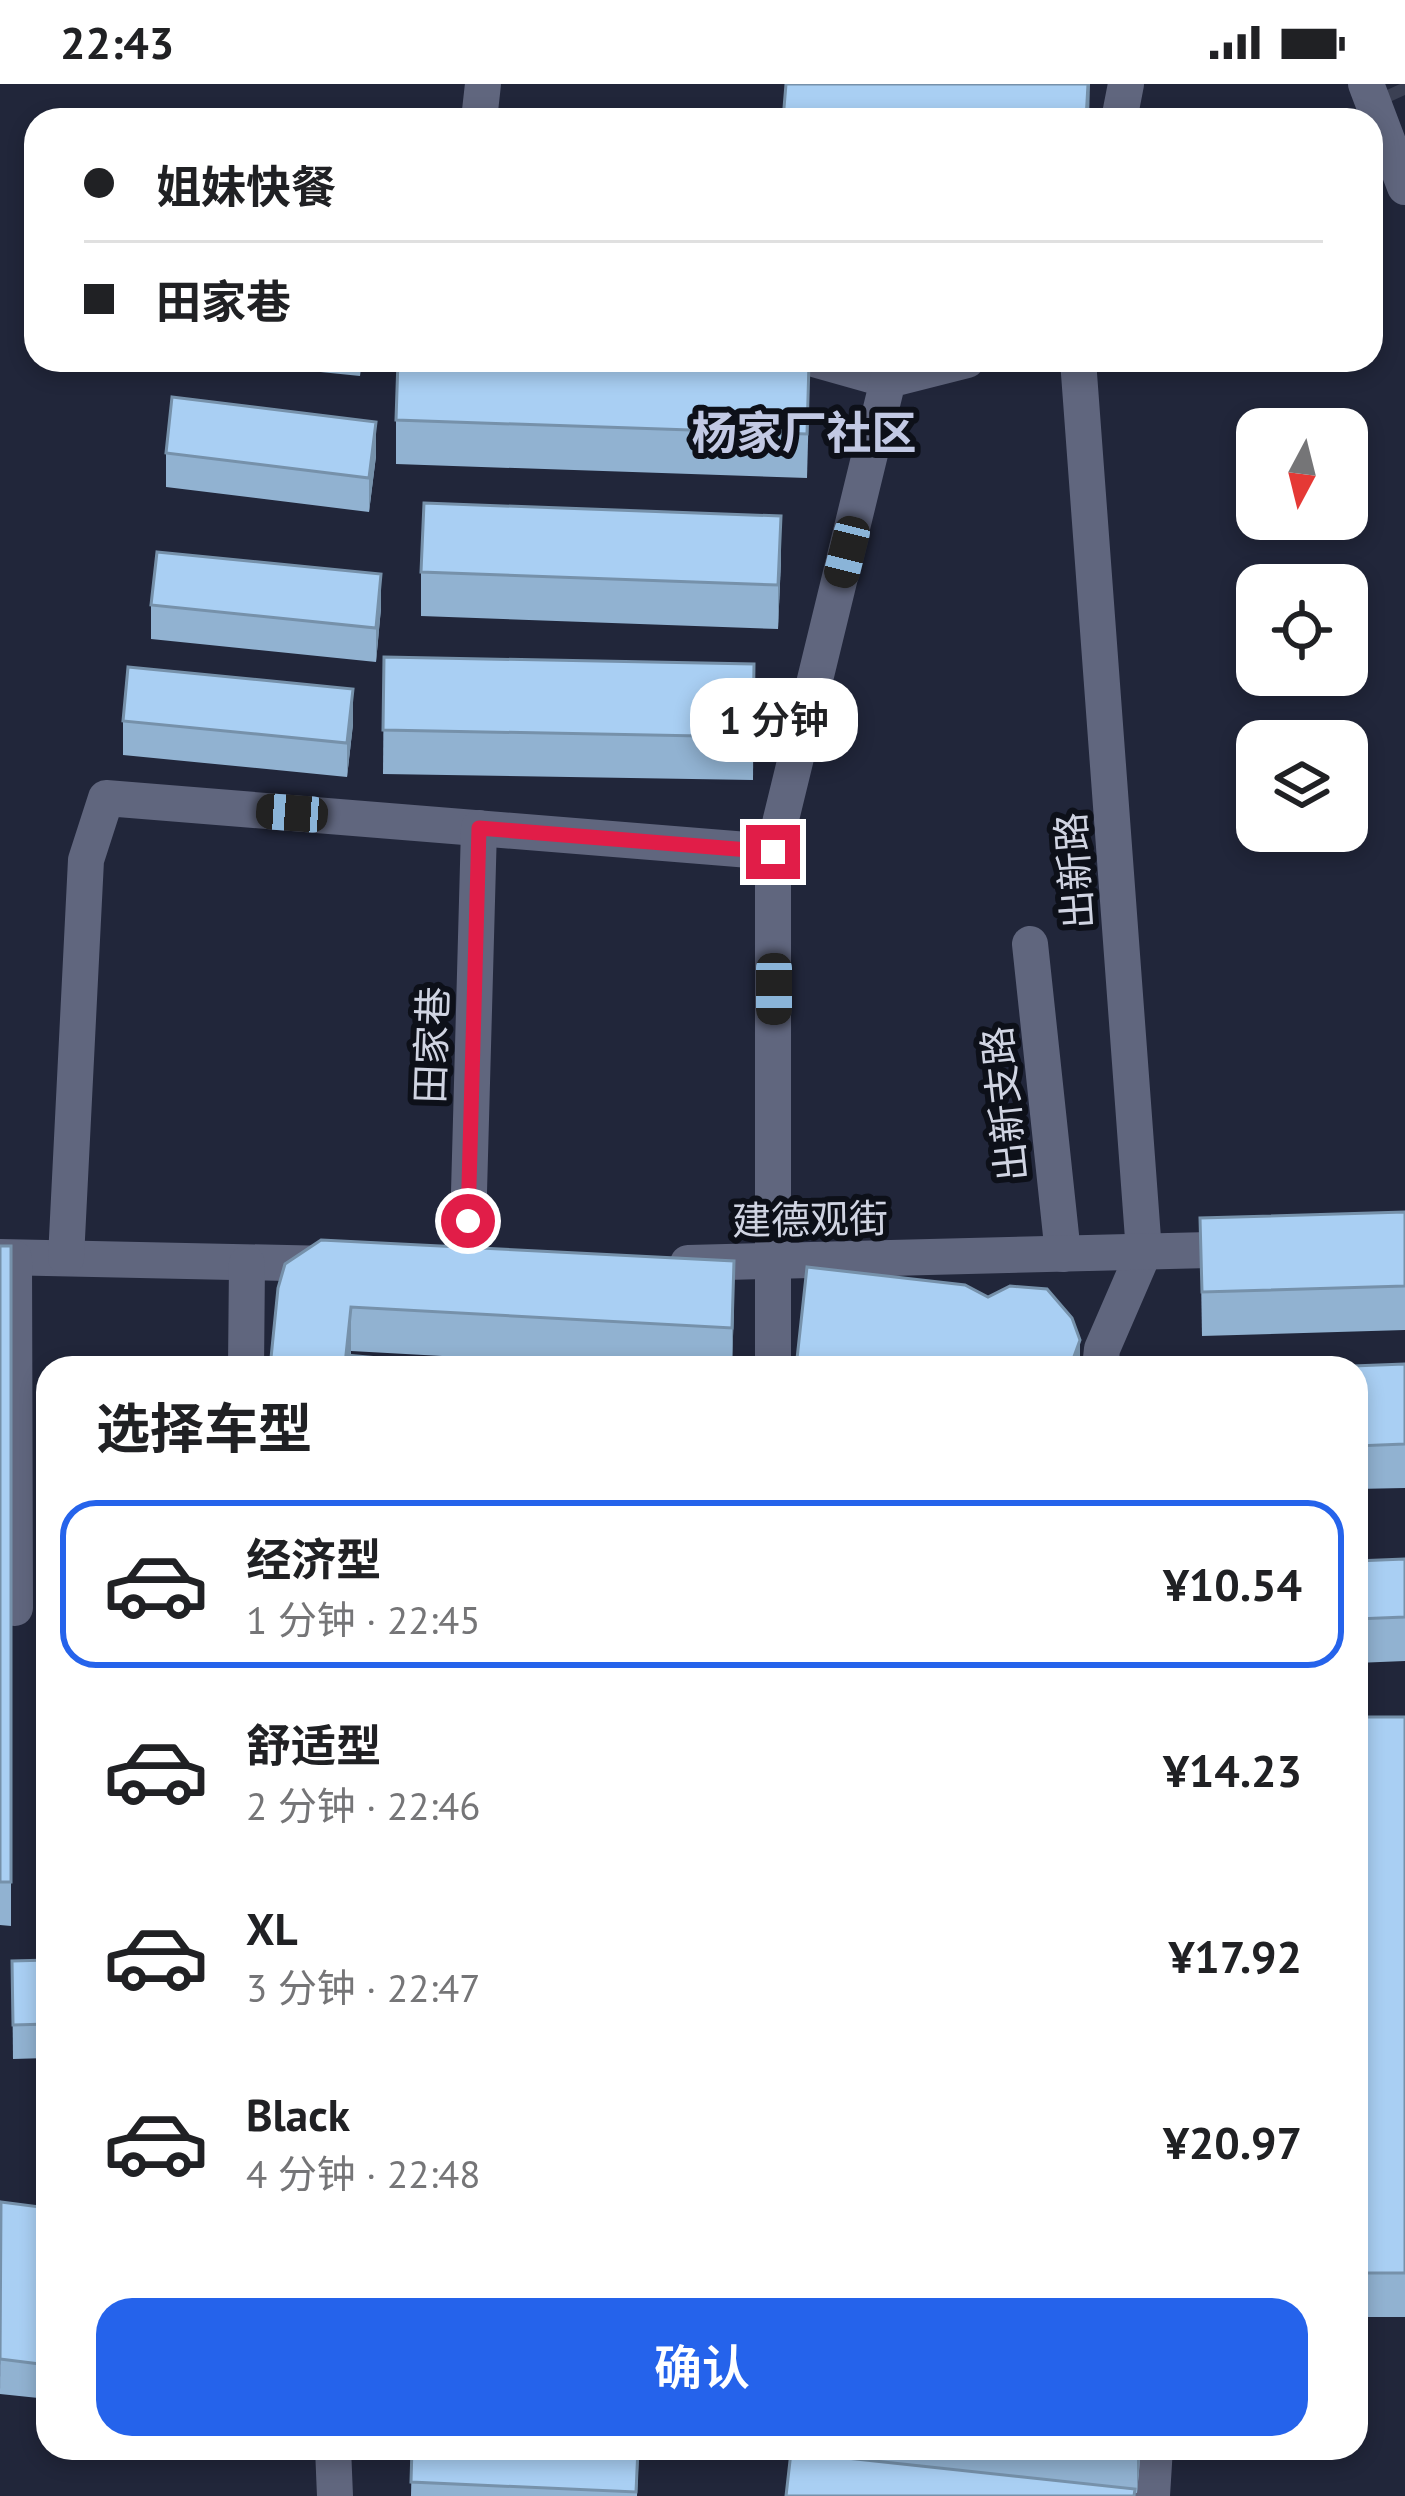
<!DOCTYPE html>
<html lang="zh">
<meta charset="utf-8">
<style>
body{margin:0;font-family:"PT Sans","Noto Sans SC",sans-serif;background:#f2f2f2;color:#202124;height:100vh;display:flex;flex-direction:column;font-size:45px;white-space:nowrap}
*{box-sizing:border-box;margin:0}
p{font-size:39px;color:#757577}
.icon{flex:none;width:66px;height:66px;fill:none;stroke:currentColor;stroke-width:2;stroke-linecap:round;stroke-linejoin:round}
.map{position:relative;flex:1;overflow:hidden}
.sheet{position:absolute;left:36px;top:1272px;width:1332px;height:1104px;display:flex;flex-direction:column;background:#fff;border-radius:36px;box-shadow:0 6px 18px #0003}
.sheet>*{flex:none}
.guide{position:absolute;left:24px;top:24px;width:1359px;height:264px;border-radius:36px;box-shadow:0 6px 18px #0003;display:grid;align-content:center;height:264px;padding:0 60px;background:#fff}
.needle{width:78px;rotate:187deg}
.fabs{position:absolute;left:1236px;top:324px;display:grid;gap:24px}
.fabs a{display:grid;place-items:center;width:132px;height:132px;border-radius:24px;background:#fff;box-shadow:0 6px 18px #0003;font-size:60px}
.end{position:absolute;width:54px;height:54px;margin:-27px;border:15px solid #e11d48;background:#fff;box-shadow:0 0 0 6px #fff}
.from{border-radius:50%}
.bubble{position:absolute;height:84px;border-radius:36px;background:#fff;box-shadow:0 6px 18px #0003;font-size:39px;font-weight:600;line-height:84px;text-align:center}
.car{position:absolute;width:36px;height:72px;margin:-36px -18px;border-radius:15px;box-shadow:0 0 9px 3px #0007;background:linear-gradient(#222 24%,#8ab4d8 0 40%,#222 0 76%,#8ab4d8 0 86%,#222 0)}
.guide b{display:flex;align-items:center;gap:42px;height:114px;font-size:45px}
.guide b+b{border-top:3px solid #e0e0e0}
.guide i{width:30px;height:30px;background:#202124}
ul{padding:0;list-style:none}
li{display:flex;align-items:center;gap:36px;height:168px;margin:0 24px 18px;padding:0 36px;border:6px solid transparent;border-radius:36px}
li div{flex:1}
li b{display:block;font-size:45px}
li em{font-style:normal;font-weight:600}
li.current{border-color:#2563eb}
li>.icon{width:108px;height:108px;stroke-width:1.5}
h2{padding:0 60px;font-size:54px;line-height:144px}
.cta{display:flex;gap:24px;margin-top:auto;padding:24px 60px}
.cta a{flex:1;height:138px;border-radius:36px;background:#2563eb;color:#fff;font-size:48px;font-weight:600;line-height:138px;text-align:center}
.status{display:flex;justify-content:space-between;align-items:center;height:84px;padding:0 60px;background:#fff;direction:ltr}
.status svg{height:33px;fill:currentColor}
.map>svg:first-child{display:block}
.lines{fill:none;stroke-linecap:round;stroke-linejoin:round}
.minor-tunnel{stroke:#3b4053;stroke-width:36;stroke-dasharray:36 18;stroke-linecap:butt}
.minor{stroke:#60667e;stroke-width:36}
.wall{fill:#91b2d1}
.shaded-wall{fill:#7691aa}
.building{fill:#a9cff3;stroke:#7691aa;stroke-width:3}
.route{stroke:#e11d48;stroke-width:15}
.labels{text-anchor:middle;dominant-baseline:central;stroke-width:12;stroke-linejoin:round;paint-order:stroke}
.street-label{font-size:39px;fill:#d0d4e2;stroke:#0d1019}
.quarter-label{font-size:45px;font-weight:bold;fill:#c2c9e4;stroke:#0d1019}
</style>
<div class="status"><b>22:43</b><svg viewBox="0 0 49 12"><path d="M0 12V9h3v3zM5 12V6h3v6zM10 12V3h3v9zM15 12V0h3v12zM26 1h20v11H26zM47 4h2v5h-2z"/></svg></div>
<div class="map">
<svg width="1405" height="2412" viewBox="0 0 1405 2412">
<rect width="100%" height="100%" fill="#21263a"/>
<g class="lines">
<!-- minor-tunnel -->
<path class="minor-tunnel" d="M1400,0L1405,11"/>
<!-- minor -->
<g class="minor">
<path d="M1366,0L1405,103"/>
<path d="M479,36L483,0"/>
<path d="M1119,36L1126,0"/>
<path d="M817,276L888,296"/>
<path d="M1078,276L1144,1168L1102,1265L1100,1284"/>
<path d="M1030,860L1063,1170"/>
<path d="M0,1173L332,1180"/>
<path d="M14,1174L15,1524"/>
<path d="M66,1174L86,776L106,714L773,768"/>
<path d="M688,1179L1250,1165"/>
<path d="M467,1181L479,744"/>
<path d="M246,1284L247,1179"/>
<path d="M773,1284V768L888,296L967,276"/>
<path d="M333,2364L335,2412"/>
<path d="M1152,2412L1155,2364"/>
</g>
</g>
<!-- wall -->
<g class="wall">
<path d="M241,276H362L360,292L241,280Z"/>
<path d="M809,321L807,394L396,380V336Z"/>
<path d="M166,369L376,372L369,428L166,403Z"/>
<path d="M781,476L778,545L421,532V488Z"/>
<path d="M151,521L381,524L376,578L151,555Z"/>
<path d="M384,573L754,580L753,696L383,690Z"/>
<path d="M123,637L353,640L347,693L123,671Z"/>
<path d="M1405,1128V1246L1202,1252L1200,1134Z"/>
<path d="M0,1162H11V1842L0,1841Z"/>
<path d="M278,1204L734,1220L732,1284H659L351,1267V1272L270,1284Z"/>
<path d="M1405,1280V1404L1356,1405V1284Z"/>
<path d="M1405,1475V1577L1356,1579V1477Z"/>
<rect x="1356" y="1633" width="49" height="600"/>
<path d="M48,1876V1974L13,1975L12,1877Z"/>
<path d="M1,2118L48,2124V2315L0,2310Z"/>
<path d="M412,2364H639L637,2412H411Z"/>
<path d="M852,2364H1141L1137,2409L852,2374Z"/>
</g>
<!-- shaded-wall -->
<g class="shaded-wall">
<path d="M1088,0H1090L1089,36H1086Z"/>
<path d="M376,338V372L369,428V394Z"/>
<path d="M781,432V476L778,545V501Z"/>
<path d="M381,490V524L376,578V544Z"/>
<path d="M353,605V640L347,693V659Z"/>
<path d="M734,1177V1220L732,1284V1244Z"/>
<path d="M351,1223V1267L349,1284L346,1271Z"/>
<path d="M1080,1256V1284H1053Z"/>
<path d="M1137,2364H1141L1137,2409Z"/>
</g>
<!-- building -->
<g class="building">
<path d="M786,0H1088L1086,36H783Z"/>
<path d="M398,276H790L809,278L807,350L396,336Z"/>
<path d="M172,313L376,338L369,394L166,369Z"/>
<path d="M424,419L781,432L778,501L421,488Z"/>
<path d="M157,468L381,490L376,544L151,521Z"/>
<path d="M384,573L754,580L753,653L383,646Z"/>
<path d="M128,583L353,605L347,659L123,637Z"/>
<path d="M1405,1128V1202L1202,1208L1200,1134Z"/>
<path d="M321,1156L734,1177L732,1244L351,1223L346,1271L488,1284H270L278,1204L285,1180Z"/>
<rect x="0" y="1162" width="11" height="636"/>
<path d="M807,1183L965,1201L988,1213L1010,1202L1047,1205L1072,1234L1080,1256L1072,1278L1053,1284H796Z"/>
<path d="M1405,1280V1360L1356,1362V1284H1299Z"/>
<path d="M1405,1475V1533L1356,1535V1477Z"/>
<rect x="1356" y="1633" width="49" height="556"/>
<path d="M48,1876V1940L13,1941L12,1877Z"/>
<path d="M1,2118L48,2124V2281L0,2275Z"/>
<path d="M412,2364H638L636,2408L411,2398Z"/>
<path d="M791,2368L1135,2405L1134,2412H786Z"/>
</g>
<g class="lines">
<!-- route -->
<path class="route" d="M468,1137L479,744L773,768"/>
</g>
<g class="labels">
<!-- street labels -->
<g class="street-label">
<text transform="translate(1074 787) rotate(-94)">出新路</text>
<text transform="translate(431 961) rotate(-88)">田家巷</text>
<text transform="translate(1004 1020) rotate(-96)">出新支路</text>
<text transform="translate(810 1135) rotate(-1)">建德观街</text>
</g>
<!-- quarter labels -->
<g class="quarter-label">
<text x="804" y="348">杨家厂社区</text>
</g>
</g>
</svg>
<div class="fabs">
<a><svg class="needle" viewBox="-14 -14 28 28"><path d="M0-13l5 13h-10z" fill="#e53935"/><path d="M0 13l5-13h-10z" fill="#757577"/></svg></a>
<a><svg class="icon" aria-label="locate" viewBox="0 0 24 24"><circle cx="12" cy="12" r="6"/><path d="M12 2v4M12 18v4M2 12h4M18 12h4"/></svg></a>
<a><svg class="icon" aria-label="layers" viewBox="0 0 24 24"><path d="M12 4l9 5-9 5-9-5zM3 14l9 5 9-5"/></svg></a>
</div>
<i class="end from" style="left:468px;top:1137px"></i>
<i class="end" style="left:773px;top:768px"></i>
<div class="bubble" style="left:690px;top:594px;width:168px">1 分钟</div>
<i class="car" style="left:847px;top:468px;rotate:194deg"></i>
<i class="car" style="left:292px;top:729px;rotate:274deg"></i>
<i class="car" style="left:774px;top:905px;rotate:180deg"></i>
<div class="guide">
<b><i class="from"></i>姐妹快餐</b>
<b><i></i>田家巷</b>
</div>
<section class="sheet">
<h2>选择车型</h2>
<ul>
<li class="current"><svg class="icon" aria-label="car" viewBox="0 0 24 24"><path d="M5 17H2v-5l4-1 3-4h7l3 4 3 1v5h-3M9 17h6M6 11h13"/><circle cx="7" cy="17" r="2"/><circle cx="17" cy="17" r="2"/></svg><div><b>经济型</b><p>1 分钟 · 22:45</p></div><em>¥10.54</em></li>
<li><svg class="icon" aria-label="car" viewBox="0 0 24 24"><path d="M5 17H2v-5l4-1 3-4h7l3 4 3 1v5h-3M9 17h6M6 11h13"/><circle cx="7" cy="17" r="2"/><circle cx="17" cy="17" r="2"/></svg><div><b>舒适型</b><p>2 分钟 · 22:46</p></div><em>¥14.23</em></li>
<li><svg class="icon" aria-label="car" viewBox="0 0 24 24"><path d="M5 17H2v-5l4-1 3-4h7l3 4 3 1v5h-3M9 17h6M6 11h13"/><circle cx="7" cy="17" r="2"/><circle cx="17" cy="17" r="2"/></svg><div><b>XL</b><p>3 分钟 · 22:47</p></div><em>¥17.92</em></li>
<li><svg class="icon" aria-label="car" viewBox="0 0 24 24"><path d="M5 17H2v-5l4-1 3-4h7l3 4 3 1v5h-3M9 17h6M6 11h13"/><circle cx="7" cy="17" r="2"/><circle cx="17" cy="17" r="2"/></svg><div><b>Black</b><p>4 分钟 · 22:48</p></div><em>¥20.97</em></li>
</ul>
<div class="cta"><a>确认</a></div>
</section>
</div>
